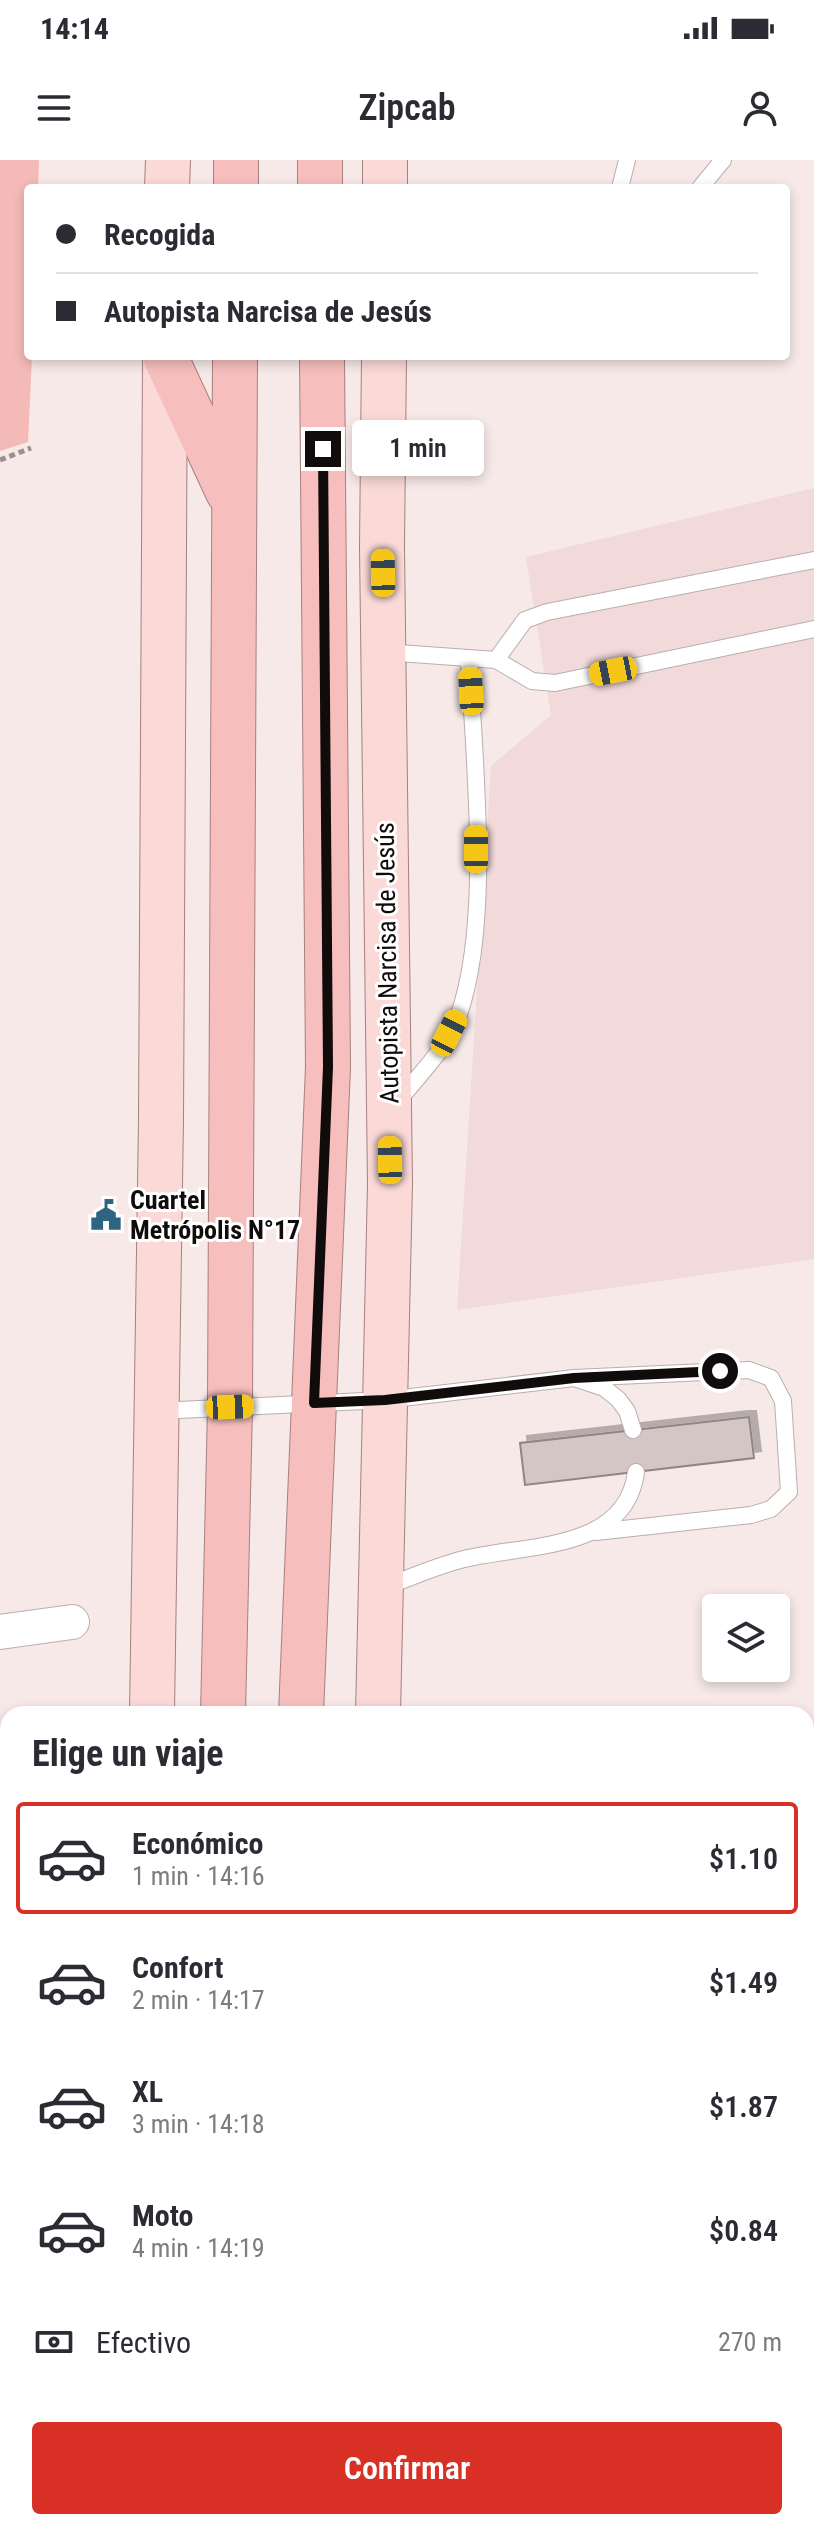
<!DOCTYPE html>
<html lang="es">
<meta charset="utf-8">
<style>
body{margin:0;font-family:"Roboto Condensed",sans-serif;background:#f7f7f7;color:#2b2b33;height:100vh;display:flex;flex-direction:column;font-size:30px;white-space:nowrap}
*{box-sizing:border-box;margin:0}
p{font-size:26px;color:#7c7c81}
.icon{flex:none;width:44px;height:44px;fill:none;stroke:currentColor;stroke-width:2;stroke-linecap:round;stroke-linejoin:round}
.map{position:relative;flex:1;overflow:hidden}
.side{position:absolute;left:0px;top:1546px;width:814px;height:824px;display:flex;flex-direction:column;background:#fff;border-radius:24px 24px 0 0;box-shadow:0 4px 12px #0003}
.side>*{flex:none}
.top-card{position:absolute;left:24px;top:24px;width:766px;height:176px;border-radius:8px;box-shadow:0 4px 12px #0003;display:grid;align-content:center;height:176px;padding:0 32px;background:#fff}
.buttons{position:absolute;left:702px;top:1434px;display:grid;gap:16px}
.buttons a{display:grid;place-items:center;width:88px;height:88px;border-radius:8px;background:#fff;box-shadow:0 4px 12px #0003;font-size:40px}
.end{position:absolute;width:36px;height:36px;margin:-18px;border:10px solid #100c0c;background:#fff;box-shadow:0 0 0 4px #fff}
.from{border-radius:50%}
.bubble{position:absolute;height:56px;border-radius:8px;background:#fff;box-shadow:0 4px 12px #0003;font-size:26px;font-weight:600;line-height:56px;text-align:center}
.car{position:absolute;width:24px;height:48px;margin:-24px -12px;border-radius:10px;box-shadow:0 0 6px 2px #0007;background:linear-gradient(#f5c518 24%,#345 0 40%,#f5c518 0 76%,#345 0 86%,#f5c518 0)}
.top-card b{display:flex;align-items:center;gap:28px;height:76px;font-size:30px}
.top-card b+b{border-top:2px solid #e1e1e2}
.top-card i{width:20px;height:20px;background:#2b2b33}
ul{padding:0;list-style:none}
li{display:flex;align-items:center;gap:24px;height:112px;margin:0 16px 12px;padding:0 16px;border:4px solid transparent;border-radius:8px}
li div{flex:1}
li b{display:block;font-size:30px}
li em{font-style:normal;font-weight:600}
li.selected{border-color:#d93025}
li>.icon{width:72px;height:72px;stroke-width:1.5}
h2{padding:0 32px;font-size:36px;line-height:96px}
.pay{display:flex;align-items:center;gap:20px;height:88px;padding:0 32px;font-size:30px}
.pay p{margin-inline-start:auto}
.cta{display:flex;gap:16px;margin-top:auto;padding:16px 32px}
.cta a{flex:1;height:92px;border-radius:8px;background:#d93025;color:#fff;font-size:32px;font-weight:600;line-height:92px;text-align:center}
.status{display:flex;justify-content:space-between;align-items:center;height:56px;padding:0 40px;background:#fff;direction:ltr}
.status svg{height:22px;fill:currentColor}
header{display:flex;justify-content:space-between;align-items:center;height:104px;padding:0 32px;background:#fff;font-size:36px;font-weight:600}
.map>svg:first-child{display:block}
.built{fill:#f1dad9}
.green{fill:#f3bab7}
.building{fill:#d3c6c5;stroke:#918484;stroke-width:2;filter:url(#shadow)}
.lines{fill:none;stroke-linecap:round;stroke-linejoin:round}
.lane-casing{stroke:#bbaead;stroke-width:18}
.street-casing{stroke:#bbaead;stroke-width:36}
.primary-casing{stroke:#a6807f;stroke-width:46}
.highway-casing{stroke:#a6807f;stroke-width:46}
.path{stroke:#998f8e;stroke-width:5;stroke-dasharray:6 4;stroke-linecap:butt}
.lane{stroke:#fff;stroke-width:16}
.street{stroke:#fff;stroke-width:34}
.primary{stroke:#fad9d7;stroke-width:44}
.highway{stroke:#f6bfbd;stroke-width:44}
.route{stroke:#100c0c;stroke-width:10}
.labels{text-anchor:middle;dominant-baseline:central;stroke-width:6;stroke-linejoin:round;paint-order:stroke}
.street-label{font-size:26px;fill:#100c0c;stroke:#fff}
.poi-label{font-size:26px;font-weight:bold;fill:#100c0c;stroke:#fff;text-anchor:start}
</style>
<div class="status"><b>14:14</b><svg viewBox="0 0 49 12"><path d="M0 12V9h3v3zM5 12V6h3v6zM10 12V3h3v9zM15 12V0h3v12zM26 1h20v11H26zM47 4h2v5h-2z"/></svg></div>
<header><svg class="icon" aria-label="menu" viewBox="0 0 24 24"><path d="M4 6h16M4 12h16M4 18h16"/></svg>Zipcab<svg class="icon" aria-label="person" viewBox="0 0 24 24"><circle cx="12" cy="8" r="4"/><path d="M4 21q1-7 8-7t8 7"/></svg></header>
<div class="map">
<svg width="814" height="2370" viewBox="0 0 814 2370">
<defs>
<filter id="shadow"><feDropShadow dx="7" dy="-7" stdDeviation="0" flood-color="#0004"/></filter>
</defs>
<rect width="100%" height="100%" fill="#f7e9e8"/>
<!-- built -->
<path class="built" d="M814,328V1099L457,1150L491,606L551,555L526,397Z"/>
<!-- green -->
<path class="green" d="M0,0H39L38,28H28V196H32L28,282L0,291Z"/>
<!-- building -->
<path class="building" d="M749,1257L754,1298L525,1325L520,1283Z"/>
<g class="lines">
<defs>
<g id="lane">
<path d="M620,28L627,0"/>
<path d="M700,28L723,0"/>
<path d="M385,492L496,500L525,460L547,452L814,400"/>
<path d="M496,500L532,521L555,523L814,469"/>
<path d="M398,941C419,915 446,889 458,857C492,763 474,601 469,499"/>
<path d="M574,1218L749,1210L771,1218L783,1241L789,1332L771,1349L751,1355L596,1372"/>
<path d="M158,1251L385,1240L574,1218L604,1228L618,1239L627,1251L633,1270"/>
<path d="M383,1428C409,1418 436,1406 464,1399C525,1384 626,1392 636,1312"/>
</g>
<g id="street">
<path d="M0,1472L72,1462"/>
<path d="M0,1668L8,1667"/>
<path d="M0,1876L8,1875"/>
<path d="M0,1951H8"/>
<path d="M806,2065L814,2068"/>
<path d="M806,2167L814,2166"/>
<path d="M806,2333L814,2327"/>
<path d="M387,2370L394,2362"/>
<path d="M796,2370V2362"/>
</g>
<g id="primary">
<path d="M167,28L168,0"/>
<path d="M385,28V0"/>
<path d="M152,1554L161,959L165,196"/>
<path d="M378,1554L390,1024L382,387L384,196"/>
<path d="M83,2370L84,2362"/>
<path d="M312,2370L314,2362"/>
</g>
<g id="highway">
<path d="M320,0V28"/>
<path d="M236,28V0"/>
<path d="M165,196L228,332"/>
<path d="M223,1554L230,1247L235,196"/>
<path d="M301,1554L328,907L322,196"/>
<path d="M144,2370L145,2362"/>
<path d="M228,2370L229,2362"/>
</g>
</defs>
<!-- lane casing -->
<use href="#lane" class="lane-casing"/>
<!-- street casing -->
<use href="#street" class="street-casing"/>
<!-- primary casing -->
<use href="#primary" class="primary-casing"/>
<!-- highway casing -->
<use href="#highway" class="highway-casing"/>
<!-- path -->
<path class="path" d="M0,300L31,288"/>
<!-- lane -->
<use href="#lane" class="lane"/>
<!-- street -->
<use href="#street" class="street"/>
<!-- primary -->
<use href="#primary" class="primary"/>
<!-- highway -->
<use href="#highway" class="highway"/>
</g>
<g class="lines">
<!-- route -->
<path class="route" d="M323,289L328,907L314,1243L385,1240L574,1218L720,1211"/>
</g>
<!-- icons -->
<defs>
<symbol id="civic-bare" viewBox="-9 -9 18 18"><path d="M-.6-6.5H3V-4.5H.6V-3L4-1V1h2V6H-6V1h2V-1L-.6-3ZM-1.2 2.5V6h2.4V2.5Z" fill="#2d647f" stroke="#fff" stroke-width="2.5" paint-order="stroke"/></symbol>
</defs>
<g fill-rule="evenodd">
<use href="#civic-bare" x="84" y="1033" width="44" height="44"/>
</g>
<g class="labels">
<!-- street labels -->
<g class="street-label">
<text transform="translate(387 803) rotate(-91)">Autopista Narcisa de Jesús</text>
</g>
<!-- poi labels -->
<g class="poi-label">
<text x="130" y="1040">Cuartel<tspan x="130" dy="30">Metrópolis N°17</tspan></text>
</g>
</g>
</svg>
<div class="buttons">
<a><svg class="icon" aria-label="layers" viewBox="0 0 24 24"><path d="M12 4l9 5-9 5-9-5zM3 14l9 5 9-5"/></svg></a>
</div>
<i class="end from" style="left:720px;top:1211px"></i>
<i class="end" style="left:323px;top:289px"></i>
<div class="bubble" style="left:352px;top:260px;width:132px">1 min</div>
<i class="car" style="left:383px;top:413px;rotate:359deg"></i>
<i class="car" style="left:613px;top:511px;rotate:259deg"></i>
<i class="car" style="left:471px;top:531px;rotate:357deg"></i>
<i class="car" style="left:476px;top:689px;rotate:0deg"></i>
<i class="car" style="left:449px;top:873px;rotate:27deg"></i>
<i class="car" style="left:390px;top:1000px;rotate:359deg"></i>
<i class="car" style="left:230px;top:1247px;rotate:88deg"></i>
<div class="top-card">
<b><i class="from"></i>Recogida</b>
<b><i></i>Autopista Narcisa de Jesús</b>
</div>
<section class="side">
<h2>Elige un viaje</h2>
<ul>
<li class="selected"><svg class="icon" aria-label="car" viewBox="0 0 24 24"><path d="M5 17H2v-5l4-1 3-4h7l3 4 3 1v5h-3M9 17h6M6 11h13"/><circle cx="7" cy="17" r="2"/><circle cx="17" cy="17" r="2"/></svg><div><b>Económico</b><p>1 min · 14:16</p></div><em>$1.10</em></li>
<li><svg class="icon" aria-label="car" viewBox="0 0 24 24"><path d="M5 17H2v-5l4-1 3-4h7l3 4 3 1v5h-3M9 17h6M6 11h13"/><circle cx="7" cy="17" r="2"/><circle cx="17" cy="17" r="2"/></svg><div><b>Confort</b><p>2 min · 14:17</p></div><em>$1.49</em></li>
<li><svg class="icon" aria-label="car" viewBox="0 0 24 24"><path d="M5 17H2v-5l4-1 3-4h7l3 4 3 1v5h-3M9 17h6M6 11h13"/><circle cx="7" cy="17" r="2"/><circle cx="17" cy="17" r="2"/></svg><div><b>XL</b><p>3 min · 14:18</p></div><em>$1.87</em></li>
<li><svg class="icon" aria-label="car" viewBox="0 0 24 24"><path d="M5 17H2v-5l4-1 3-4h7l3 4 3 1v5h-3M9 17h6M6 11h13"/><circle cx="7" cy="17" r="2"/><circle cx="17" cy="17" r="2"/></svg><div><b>Moto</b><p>4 min · 14:19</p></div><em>$0.84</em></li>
</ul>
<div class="pay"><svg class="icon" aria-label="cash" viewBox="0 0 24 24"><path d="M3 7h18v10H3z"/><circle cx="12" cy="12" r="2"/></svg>Efectivo<p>270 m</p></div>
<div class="cta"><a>Confirmar</a></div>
</section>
</div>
